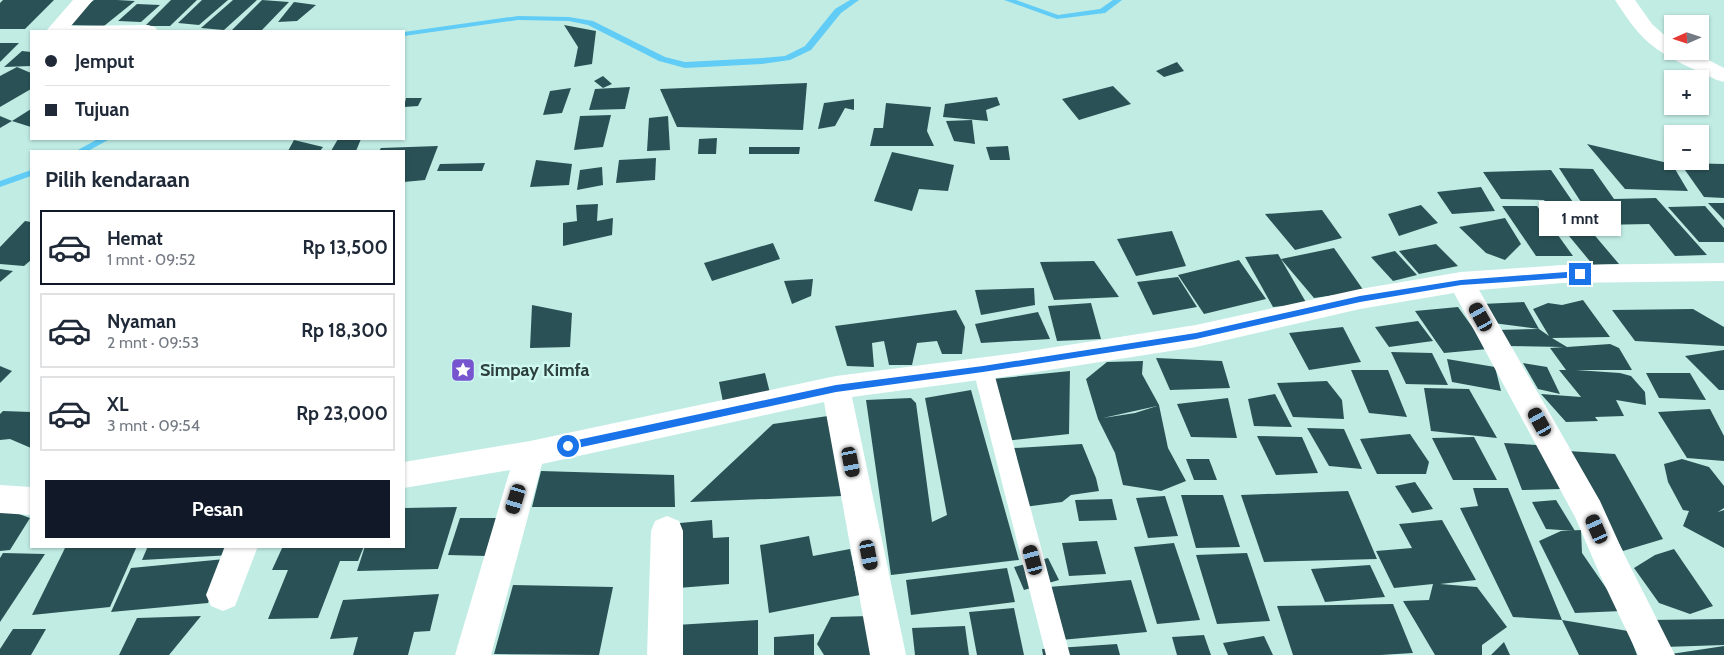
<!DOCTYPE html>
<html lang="id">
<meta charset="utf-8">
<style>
body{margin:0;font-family:Cabin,sans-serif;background:#f6f6f7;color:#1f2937;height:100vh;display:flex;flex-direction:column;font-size:19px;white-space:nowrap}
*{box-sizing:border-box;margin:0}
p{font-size:16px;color:#747a83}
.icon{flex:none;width:28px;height:28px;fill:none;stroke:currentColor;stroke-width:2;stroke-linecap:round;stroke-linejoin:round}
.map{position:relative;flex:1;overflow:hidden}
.side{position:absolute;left:30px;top:150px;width:375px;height:398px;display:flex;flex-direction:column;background:#fff;border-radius:0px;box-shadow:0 1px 4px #0004}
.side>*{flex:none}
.top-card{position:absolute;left:30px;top:30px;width:375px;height:110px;border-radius:0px;box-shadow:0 1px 4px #0004;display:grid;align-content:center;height:110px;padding:0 15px;background:#fff}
.needle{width:32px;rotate:267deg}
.tools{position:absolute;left:1664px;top:15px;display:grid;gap:10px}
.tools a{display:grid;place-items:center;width:45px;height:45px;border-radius:0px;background:#fff;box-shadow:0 1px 4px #0004;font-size:25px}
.end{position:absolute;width:22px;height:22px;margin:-11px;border:6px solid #1a73e8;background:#fff;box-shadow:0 0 0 2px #fff}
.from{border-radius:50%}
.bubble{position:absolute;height:35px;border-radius:0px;background:#fff;box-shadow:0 1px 4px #0004;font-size:16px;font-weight:800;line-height:35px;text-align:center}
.car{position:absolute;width:15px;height:30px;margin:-15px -8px;border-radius:6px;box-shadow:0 0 4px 1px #0007;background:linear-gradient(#222 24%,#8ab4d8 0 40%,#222 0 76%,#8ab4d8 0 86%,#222 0)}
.top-card b{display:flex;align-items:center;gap:18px;height:48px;font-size:19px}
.top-card b+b{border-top:1px solid #e0e1e3}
.top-card i{width:12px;height:12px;background:#1f2937}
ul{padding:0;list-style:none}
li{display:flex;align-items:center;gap:15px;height:75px;margin:0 10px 8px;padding:0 5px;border:2px solid #e0e1e3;border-radius:0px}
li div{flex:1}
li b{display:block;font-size:19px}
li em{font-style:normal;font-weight:800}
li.active{border-color:#111827}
li>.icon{width:45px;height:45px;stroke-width:1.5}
h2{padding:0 15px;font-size:22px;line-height:60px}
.button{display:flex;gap:10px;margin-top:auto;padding:10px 15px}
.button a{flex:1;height:58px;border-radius:0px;background:#111827;color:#fff;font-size:20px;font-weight:800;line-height:58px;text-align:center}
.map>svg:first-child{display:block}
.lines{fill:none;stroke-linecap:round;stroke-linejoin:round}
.stream{fill:#61cdf7;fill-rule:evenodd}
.building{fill:#2a5256;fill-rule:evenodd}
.service{fill:#fff;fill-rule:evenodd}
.minor{fill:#fff;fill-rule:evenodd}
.route{fill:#1a73e8}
.labels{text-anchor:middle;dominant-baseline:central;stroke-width:5;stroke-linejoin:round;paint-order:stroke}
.poi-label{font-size:18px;font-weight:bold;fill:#2e403d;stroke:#cef9f1;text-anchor:start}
</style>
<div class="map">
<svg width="1724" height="655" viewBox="0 0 1724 655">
<rect width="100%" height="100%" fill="#c1ece4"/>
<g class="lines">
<!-- stream -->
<g class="stream">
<path d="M850,0H859L841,13L811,50L790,60L762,64L685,68L659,61L588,25L569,21L518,20L404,36V32L518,16L569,17L593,21L665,57L685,62L762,58L785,56L805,46L835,9Z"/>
<path d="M1004,0H1016L1058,15L1100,9L1113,0H1122L1105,13L1057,19Z"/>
<path d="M98,139H110L88,151H76Z"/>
<path d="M31,170V176L0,187V181Z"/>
</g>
</g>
<!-- building -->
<g class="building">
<path d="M3,0H54L25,29H0V3Z"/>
<path d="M94,0H117L135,1L104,26L68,25L78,12Z"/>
<path d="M171,0H197L170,26H145Z"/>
<path d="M202,0H228L199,25L178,23Z"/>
<path d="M233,0H257L224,30L201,28Z"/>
<path d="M262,0L289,2L261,31H231Z"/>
<path d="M294,2L316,5L297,21L278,22Z"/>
<path d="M137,4L160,5L141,22L118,21Z"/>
<path d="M564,25L596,31L592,64L574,67L578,47Z"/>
<path d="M0,43H19L0,62Z"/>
<path d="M22,51L31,52V66L4,67Z"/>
<path d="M1177,62L1184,71L1164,77L1156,71Z"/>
<path d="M17,67L31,73V89L0,107V76Z"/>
<path d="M603,76L612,84L603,88L594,81Z"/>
<path d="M807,83L803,130L677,127L660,89Z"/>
<path d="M1113,86L1131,104L1079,120L1062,99Z"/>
<path d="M630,87L625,109L589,110L595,89Z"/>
<path d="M571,88L562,113L543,115L550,91Z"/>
<path d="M997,97L1000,105L986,110L988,121L943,117L945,104Z"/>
<path d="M406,98H422L418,106L404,107Z"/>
<path d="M854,99V110L845,108L835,126L818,129L824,103Z"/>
<path d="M886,103L931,107L927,131L934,146H870L874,128H883Z"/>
<path d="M31,109V127L12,121Z"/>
<path d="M611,115L603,147L574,150L580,116Z"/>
<path d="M0,116L12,121L0,128Z"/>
<path d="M668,116L670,150L647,151L649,118Z"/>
<path d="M972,120L975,144L954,141L946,121Z"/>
<path d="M717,138L716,154H698L699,139Z"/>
<path d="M338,139H361L356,151H331Z"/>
<path d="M294,140L323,147L320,151H288Z"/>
<path d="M1587,144L1672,164L1688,191L1625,189Z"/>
<path d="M438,146L425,180L404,182V151H379L381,148Z"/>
<path d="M1008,146L1010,160H990L986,147Z"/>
<path d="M749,147H800L799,154H749Z"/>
<path d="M892,152L954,165L948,191L919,189L912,211L874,201Z"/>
<path d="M656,158L655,180L616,183L619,160Z"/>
<path d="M536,160L572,164L569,185L530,187Z"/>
<path d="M485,163L482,171H437L440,164Z"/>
<path d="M1680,163L1724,164V198L1704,197Z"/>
<path d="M602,167L603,185L577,190L580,170Z"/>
<path d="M1559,168L1593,169L1614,199L1656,198L1707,255L1675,256L1649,224L1599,225L1579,199Z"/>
<path d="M1551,170L1579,211L1554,213L1544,200L1501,199L1483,172Z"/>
<path d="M1481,187L1495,211L1452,214L1437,192Z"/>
<path d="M1708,203H1724V220Z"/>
<path d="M598,204L597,221L613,218L612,235L563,246V223L577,221L576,205Z"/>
<path d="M1421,205L1438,223L1399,236L1388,214Z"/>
<path d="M1502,206H1537L1573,256H1536Z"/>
<path d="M1705,206L1724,228V242H1699L1668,207Z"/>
<path d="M1322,210L1342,238L1295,250L1265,214Z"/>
<path d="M1505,218L1521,244L1505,260L1486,253L1459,227Z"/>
<path d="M1580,218L1619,264L1593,265L1555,219Z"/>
<path d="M25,221L31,222V260L24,266L0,264V247Z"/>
<path d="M1172,231L1186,266L1136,276L1117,239Z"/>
<path d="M773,243L780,259L712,281L704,263Z"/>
<path d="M1436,244L1458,266L1419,274L1399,251Z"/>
<path d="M1334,248L1364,291L1314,298L1281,259Z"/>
<path d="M1395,251L1417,275L1393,281L1371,257Z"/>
<path d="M1278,254L1307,304L1273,307L1245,257Z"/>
<path d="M1239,260L1266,299L1204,314L1178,275Z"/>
<path d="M1094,261L1119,297L1054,300L1040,262Z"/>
<path d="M0,269L13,271L0,282Z"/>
<path d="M1178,277L1197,307L1153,315L1137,282Z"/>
<path d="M813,279L811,296L792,304L784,281Z"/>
<path d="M1034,288L1035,305L981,315L975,290Z"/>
<path d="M1583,300L1610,337L1552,338L1567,347L1610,344L1619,348L1632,370H1576L1620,373L1631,376L1645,392L1646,405L1616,400L1624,416L1595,417L1598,421L1566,422L1541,394L1581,397L1559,370H1566L1550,348L1564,347L1504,346L1496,330L1539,329L1493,323L1482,304L1524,302L1539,329L1549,336L1533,309L1548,303L1562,305Z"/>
<path d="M1091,303L1101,339L1057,341L1048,306Z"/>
<path d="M532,305L572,313L570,347L530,348Z"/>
<path d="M1458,307L1488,349L1444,353L1415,311Z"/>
<path d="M1693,309L1724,327V346L1635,341L1612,310Z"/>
<path d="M956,310L965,327L962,354H942L937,341L917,343L912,365H889L884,341L872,343L874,367L847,366L835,326Z"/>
<path d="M1038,312L1050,339L981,343L975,324Z"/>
<path d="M1418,321L1433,341L1389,347L1375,327Z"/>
<path d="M1343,327L1361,362L1309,370L1289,333Z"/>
<path d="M1724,350V390H1719L1685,356Z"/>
<path d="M1391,352L1432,353L1448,385L1406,384Z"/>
<path d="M1156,358L1222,361L1230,388L1170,390Z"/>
<path d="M1447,359L1495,367L1501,391L1452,382Z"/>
<path d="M1143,361L1142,374L1159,405L1168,448L1186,481L1161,491L1123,485L1115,453L1098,419L1086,379L1107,362ZM1157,406L1135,413L1103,418Z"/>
<path d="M1523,363L1547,367L1560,394L1538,389Z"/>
<path d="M0,366L12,371L0,383Z"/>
<path d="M1351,370H1388L1407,417L1369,413Z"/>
<path d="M1070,371L1069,434L1005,441L993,379Z"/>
<path d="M765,373L771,397L724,407L719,382Z"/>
<path d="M1646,373H1690L1706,400L1659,398Z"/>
<path d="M1327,381L1342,400L1344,419L1293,417L1277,383Z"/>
<path d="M1424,388L1469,389L1497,438L1431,431Z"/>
<path d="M971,390L1019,560L891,575L866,400L911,398L916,403L932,522L947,515L925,398Z"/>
<path d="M1275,394L1292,427L1254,426L1248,399Z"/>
<path d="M1228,398L1237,438L1191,437L1177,404Z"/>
<path d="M1710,409L1724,436V461L1687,458L1658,412Z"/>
<path d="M3,411L31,412V448L10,439L0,440V414Z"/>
<path d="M828,416L843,496L690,502L773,424Z"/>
<path d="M1307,428L1344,429L1362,469L1329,466Z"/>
<path d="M1410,434L1429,462L1426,474H1377L1360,439Z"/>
<path d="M1257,436L1302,437L1318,473L1276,475Z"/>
<path d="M1474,437L1497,480H1453L1432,438Z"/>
<path d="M1504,443L1537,445L1561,489L1522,490Z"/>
<path d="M1082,444L1096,478L1099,491L1071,495L1062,502L1024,507L1014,448Z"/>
<path d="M1568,451L1615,454L1663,539L1623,551Z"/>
<path d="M1186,459H1209L1217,480H1194Z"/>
<path d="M1682,459L1709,467L1724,486V508L1718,512L1724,510V548L1683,526L1689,511L1683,510L1668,482L1664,464Z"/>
<path d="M541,471L674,475L675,507H532Z"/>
<path d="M1415,482L1433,509L1412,513L1395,486Z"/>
<path d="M1473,488H1508L1562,620L1628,631L1637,655H1579L1562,620L1513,617L1460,508L1478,506Z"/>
<path d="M1348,491L1377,559L1264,562L1241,495Z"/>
<path d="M1181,495H1223L1240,547L1196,548Z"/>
<path d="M1165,496L1178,536L1148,538L1136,498Z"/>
<path d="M1112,499L1117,520L1079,521L1075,500Z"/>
<path d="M1556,500L1575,531L1546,529L1532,502Z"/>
<path d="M0,507L30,518L10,550L0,551Z"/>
<path d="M457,507L438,569L357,571L365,546H404V508Z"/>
<path d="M460,518H498L486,556L448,555Z"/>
<path d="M712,520L713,538L729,537V584L678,588L680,523Z"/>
<path d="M1442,520L1476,580L1440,584L1477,587L1507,627L1482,645V655H1435L1403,601L1429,600L1433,584L1394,588L1376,551L1412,548L1399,524Z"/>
<path d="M1581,530L1582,553L1622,611L1575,613L1539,541L1561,531Z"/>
<path d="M809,536L813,556L850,549L860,595L769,613L760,545Z"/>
<path d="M1097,541L1106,574L1069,576L1062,543Z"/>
<path d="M1174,543L1200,620L1157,624L1134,547Z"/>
<path d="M66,546H137L110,607L32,615Z"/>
<path d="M148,546H236L232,555L142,560Z"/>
<path d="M283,546H364L358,561H340L318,618L268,619L288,570H272Z"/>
<path d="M1674,549L1713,606L1690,614L1659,603L1634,568L1655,555Z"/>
<path d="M3,553L45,554L0,622V558Z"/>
<path d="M1247,553L1270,621L1217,624L1196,555Z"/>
<path d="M1048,558L1059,580L1024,590L1014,567Z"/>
<path d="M225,559L208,603L111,612L131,568Z"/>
<path d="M1370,565L1385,597L1325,602L1311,569Z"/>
<path d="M1007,568L1015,602L911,615L906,580Z"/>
<path d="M1131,580L1147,632L1061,640L1049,587Z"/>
<path d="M513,585L613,587L599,655L494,654Z"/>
<path d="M439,594L430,631L414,632L408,655H353L358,637L330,639L343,600Z"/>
<path d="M1393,604L1413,653L1381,655H1293L1277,606Z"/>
<path d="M1014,608L1024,655H977L969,612Z"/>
<path d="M201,616L169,655H119L137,618Z"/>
<path d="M870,616L872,655H824L817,644L831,617Z"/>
<path d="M1724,619V645L1664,647L1648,620Z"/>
<path d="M758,620V655H674L676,625Z"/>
<path d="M965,626L969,655H915L912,628Z"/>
<path d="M13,629H46L31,655H0V649Z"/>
<path d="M814,634V655H774V637Z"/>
<path d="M1204,635L1211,655H1177L1172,637Z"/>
<path d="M1264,636L1273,655H1228L1223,643Z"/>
<path d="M1504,642L1510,655H1491Z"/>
<path d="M1117,644L1120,655H1043L1042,649Z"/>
<path d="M1724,646V655H1671V654Z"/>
</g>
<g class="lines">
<!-- service -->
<path class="service" d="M983,361L990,364L993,369L1070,655H1046L973,369L976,364Z"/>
<!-- minor -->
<g class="minor">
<path d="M73,0H93L71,26L148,25L155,27L158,31H46Z"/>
<path d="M1615,0H1635L1652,24L1672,42V51H1691L1724,68V82L1717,80C1694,69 1668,59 1649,43C1635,31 1625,15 1615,0Z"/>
<path d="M1724,263V281L1562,283L1479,290L1600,501L1624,554L1675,655H1638L1600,575L1575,517L1454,293L1360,309L1196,347L1017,375L852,397L906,655H870L824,402L542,464L491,655H455L510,470L404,488V462L530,441L836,376L1017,353L1196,325L1360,289L1461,272L1562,265Z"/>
<path d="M0,485L31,487V515L0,513Z"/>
<path d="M667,516L679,521L683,531V655H647L651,531L655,521Z"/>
<path d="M225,546H258L235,606L223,611L211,606L206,595Z"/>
</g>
</g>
<!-- route -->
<path class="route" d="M1580,271L1584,274L1580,277L1461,285L1360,302L1196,339L983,372L836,392L568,450L563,446L568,442L836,385L983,366L1196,333L1360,296L1461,280Z"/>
<!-- icons -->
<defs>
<symbol id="sight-square" viewBox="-11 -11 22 22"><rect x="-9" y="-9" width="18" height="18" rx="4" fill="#7655cf" stroke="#cef9f1"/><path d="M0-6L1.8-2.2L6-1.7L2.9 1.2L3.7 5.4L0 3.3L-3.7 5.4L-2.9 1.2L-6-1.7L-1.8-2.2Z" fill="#fff"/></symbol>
</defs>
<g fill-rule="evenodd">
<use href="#sight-square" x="449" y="356" width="28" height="28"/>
</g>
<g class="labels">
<!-- poi labels -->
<g class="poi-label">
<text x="480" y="370">Simpay Kimfa</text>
</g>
</g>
</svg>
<div class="tools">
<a><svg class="needle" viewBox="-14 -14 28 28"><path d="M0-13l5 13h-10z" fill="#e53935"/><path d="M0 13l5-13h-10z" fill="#747a83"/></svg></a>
<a>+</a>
<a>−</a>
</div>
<i class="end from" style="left:568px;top:446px"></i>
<i class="end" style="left:1580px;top:274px"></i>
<div class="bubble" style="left:1539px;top:201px;width:82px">1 mnt</div>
<i class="car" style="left:1481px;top:317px;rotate:331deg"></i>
<i class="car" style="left:1540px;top:422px;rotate:331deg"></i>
<i class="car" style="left:851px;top:462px;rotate:169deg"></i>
<i class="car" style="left:516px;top:499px;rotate:197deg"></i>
<i class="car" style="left:1597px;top:529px;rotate:336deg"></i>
<i class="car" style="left:869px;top:555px;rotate:169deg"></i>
<i class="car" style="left:1033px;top:560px;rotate:345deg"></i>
<div class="top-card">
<b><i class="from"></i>Jemput</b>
<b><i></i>Tujuan</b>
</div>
<section class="side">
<h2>Pilih kendaraan</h2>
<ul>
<li class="active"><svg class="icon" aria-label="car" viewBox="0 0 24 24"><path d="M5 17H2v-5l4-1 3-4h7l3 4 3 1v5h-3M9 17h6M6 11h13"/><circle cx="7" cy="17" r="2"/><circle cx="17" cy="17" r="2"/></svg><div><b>Hemat</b><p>1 mnt · 09:52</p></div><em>Rp 13,500</em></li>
<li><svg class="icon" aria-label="car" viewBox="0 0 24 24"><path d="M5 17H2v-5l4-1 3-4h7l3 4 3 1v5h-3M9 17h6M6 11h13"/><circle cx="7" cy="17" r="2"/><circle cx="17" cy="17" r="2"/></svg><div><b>Nyaman</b><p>2 mnt · 09:53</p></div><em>Rp 18,300</em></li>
<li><svg class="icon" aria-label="car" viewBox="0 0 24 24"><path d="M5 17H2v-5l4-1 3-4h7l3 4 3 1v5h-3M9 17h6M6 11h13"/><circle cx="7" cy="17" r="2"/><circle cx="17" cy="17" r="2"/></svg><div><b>XL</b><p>3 mnt · 09:54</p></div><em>Rp 23,000</em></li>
</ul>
<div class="button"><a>Pesan</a></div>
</section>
</div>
